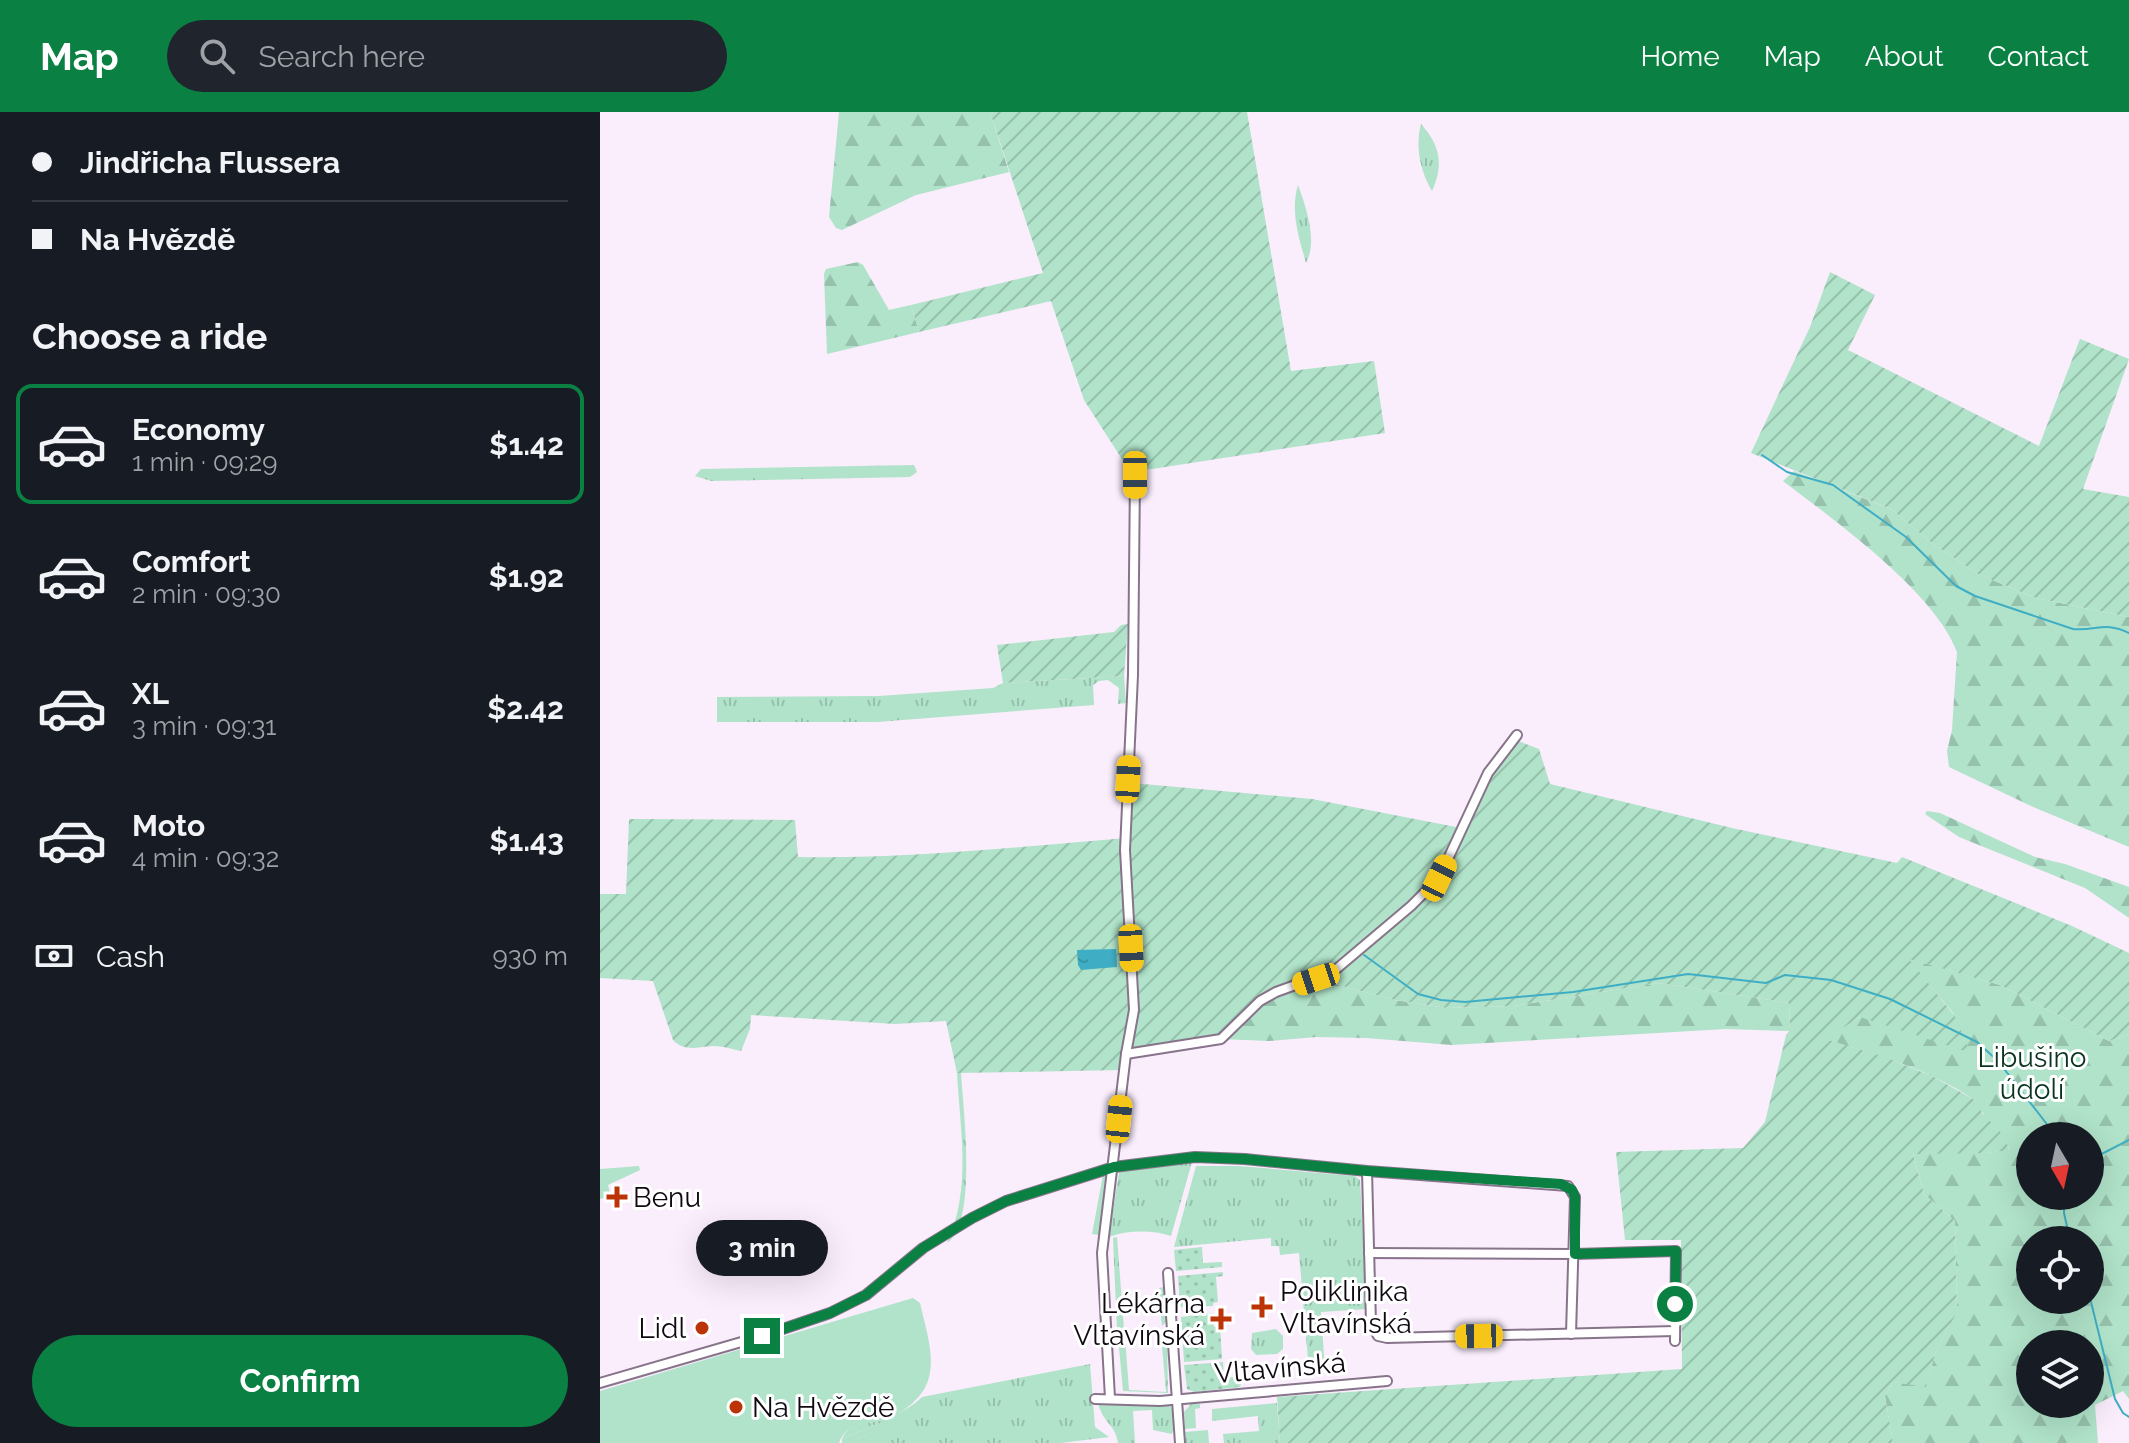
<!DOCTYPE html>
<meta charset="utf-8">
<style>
body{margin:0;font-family:Raleway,sans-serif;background:#20242c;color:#f1f3f6;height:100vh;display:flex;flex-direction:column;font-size:30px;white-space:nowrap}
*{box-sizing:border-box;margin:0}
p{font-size:26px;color:#9ea1a6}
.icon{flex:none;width:44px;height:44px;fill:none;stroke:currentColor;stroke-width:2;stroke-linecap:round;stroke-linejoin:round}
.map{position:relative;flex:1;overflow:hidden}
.drawer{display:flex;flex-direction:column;background:#171b24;width:600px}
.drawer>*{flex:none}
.top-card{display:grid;align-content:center;height:176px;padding:0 32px;background:#171b24}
.needle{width:52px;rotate:171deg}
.tools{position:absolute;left:1416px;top:1010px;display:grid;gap:16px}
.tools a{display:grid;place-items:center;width:88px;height:88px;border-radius:50%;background:#171b24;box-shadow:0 8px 32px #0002;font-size:40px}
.end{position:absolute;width:36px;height:36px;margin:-18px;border:10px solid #0b8043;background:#fff;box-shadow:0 0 0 4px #fff}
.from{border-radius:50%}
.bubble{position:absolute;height:56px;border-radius:28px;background:#171b24;box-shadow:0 8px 32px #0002;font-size:26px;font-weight:700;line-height:56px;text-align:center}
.car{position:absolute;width:24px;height:48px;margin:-24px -12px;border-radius:10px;box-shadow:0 0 6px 2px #0007;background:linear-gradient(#f5c518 24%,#345 0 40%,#f5c518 0 76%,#345 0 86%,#f5c518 0)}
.top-card b{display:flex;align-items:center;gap:28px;height:76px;font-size:30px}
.top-card b+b{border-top:2px solid #363941}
.top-card i{width:20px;height:20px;background:#f1f3f6}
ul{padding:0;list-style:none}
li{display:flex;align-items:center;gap:24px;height:120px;margin:0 16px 12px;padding:0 16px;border:4px solid transparent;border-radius:16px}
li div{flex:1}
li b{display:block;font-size:30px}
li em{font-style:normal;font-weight:700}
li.selected{border-color:#0b8043}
li>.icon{width:72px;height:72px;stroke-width:1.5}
h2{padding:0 32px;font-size:36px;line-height:96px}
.pay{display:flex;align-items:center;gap:20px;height:88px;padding:0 32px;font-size:30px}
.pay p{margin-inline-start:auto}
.primary-button{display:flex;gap:16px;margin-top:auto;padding:16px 32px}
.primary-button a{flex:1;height:92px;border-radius:48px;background:#0b8043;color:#fff;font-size:32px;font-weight:700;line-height:92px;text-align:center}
header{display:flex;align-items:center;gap:48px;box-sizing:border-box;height:112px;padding:0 40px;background:#0b8043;color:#fff}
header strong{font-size:38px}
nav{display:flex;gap:44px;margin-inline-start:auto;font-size:28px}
.search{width:560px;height:72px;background:#20242c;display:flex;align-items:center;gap:20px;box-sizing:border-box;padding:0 28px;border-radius:44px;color:#9ea1a6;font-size:30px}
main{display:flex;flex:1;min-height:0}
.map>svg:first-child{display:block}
.grass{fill:url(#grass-tufts)}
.forest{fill:url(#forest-firs);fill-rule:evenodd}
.park{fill:url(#park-dots)}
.garden{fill:url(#garden-furrows)}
.pitch{fill:#b0e3c9}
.water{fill:url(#water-ripples)}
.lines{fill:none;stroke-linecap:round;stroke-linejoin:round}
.stream{stroke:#3faec5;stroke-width:2}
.minor-casing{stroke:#87748a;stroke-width:12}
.minor{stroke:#fff;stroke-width:8}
.route{stroke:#0b8043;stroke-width:10}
.poi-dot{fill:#bc3305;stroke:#fff;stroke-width:3}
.labels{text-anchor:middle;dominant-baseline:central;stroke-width:6;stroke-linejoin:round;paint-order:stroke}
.park-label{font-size:28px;fill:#0c3423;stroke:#fff}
.poi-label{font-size:28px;fill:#100911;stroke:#fff;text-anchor:start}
.street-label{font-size:28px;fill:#100911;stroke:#fff}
</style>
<header>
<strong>Map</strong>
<div class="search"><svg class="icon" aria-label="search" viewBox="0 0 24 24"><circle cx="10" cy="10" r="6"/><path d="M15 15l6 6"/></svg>Search here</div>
<nav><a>Home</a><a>Map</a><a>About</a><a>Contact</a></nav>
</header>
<main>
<section class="drawer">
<div class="top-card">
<b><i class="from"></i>Jindřicha Flussera</b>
<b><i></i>Na Hvězdě</b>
</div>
<h2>Choose a ride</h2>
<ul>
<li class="selected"><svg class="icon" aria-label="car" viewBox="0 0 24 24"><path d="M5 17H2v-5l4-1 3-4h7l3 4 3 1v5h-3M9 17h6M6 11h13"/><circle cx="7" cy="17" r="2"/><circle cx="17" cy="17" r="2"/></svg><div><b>Economy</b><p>1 min · 09:29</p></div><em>$1.42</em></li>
<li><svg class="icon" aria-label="car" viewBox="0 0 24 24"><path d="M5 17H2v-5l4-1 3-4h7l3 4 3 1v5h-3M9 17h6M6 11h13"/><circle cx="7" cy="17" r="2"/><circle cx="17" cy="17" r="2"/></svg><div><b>Comfort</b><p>2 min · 09:30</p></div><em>$1.92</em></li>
<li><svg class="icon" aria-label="car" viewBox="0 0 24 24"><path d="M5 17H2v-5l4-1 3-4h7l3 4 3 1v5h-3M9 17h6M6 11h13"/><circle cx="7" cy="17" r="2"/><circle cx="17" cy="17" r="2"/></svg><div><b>XL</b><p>3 min · 09:31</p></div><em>$2.42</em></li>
<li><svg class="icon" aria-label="car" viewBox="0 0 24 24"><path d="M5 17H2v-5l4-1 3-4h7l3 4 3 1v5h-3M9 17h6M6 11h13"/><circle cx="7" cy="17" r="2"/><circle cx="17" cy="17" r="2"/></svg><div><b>Moto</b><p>4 min · 09:32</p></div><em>$1.43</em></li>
</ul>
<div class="pay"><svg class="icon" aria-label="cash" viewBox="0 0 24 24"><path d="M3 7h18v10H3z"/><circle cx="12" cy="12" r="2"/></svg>Cash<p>930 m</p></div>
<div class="primary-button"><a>Confirm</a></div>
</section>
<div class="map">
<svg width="1529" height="1331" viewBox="0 0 1529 1331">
<defs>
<pattern id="grass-tufts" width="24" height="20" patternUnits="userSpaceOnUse" patternTransform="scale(2)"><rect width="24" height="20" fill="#b0e3c9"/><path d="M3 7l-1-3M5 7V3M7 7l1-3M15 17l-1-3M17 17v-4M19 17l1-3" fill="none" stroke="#96c1ac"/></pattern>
<pattern id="forest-firs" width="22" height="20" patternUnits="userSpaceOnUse" patternTransform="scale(2)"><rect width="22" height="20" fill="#b0e3c9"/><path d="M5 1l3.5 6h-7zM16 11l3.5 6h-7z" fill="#96c1ac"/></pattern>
<pattern id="park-dots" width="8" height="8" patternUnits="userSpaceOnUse" patternTransform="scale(2)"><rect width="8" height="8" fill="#b0e3c9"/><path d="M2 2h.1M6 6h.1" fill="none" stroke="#96c1ac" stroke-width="1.8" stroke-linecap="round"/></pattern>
<pattern id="garden-furrows" width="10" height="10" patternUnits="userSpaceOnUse" patternTransform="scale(2)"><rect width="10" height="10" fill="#b0e3c9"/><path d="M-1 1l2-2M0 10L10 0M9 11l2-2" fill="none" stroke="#96c1ac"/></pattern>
<pattern id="water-ripples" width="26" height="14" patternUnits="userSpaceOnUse" patternTransform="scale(2)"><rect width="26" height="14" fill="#3faec5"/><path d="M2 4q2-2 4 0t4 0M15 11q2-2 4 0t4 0" fill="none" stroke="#3694a8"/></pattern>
</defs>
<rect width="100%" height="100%" fill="#faedfc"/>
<!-- grass -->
<g class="grass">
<path d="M821,12C840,33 844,53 832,79C820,59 815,34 821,12Z"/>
<path d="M698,73C706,95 718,129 706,151C699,126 690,99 698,73Z"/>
<path d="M314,353L317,360L310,365L111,369L95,364L101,357Z"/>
<path d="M524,564L526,591L518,592L519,576L508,568L499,569L493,573L494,593L277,610H117V585L279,584L393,576L403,571Z"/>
<path d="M357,961H361C363,995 378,1112 347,1131C372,1077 360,1018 357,961Z"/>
<path d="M592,1050L571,1124C552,1118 528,1118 509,1125L519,1060Z"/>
<path d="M39,1054L40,1058L8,1073L11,1084L0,1087V1057Z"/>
<path d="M596,1054H639L755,1064L760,1068L767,1197L721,1200L725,1259H709L699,1141L680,1143L679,1134H671V1126L574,1135Z"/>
<path d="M503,1063L507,1066L500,1123L492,1122Z"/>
<path d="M517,1125L524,1217L517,1218L513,1126Z"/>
<path d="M562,1175L565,1177L567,1209L562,1214L558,1177Z"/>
<path d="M676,1217L683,1224V1237L677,1242L656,1243L651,1237L652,1221Z"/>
<path d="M561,1223H566L567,1229L568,1281L523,1279L518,1225H525L529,1278L566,1280Z"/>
<path d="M490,1252L495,1315L509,1325L461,1331H257V1327L281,1316L279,1311L242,1327C250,1308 270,1313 288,1306C300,1301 313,1294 322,1285Z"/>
<path d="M498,1290L570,1293C575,1303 576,1312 572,1322L553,1318L552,1298L533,1299L535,1331H518C515,1311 502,1311 498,1290Z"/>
<path d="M677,1291L680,1331H624L623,1322L659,1319L658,1304L612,1309V1297Z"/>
<path d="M591,1292H600V1296L595,1297L596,1316L585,1317L584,1300Z"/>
<path d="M608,1318L609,1331H586L585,1320Z"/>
</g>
<!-- forest -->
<g class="forest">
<path d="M239,0H390L409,60L316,83L242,118L236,116L229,105Z"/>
<path d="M258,150L263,153L289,198L311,193L319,220L227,242L224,162L226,157Z"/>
<path d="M1194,359L1291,397L1332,431L1378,462L1436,486L1529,505V735L1431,694L1349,655L1347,639L1352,618L1357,540C1335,480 1234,408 1183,369Z"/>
<path d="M1327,699L1340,701L1435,745L1465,752L1529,775V806L1485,776L1359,725L1325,702Z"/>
<path d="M1307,846L1400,873L1509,929L1529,922V1287L1523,1279L1495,1293L1498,1331H1293L1285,1284L1293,1270L1326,1274L1336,1239L1357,1199L1355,1109L1324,1082L1313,1041H1387L1409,1037C1403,1022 1393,1015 1384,1003C1380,997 1379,992 1374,988C1330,957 1275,942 1224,927L1260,905L1354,902ZM1430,1024H1490V1084H1430ZM1430,1128H1490V1188H1430ZM1430,1232H1490V1292H1430Z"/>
<path d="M716,867L795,888L847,896L913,894L1059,871L1189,891L1190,919L1126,917L852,933L766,926L716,925L669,929L621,927L660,889Z"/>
</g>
<!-- park -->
<g class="park">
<path d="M602,1135L603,1151L622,1150V1155L576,1159L574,1138Z"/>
<path d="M623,1160V1164L616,1165L618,1190L613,1191V1194L580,1195L578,1164Z"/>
<path d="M613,1201L614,1215L620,1214L622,1247L584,1250L581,1205Z"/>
<path d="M623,1250L624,1266L643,1264L640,1275L594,1280L587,1277L584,1253Z"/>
</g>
<!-- garden -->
<g class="garden">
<path d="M390,0H647L691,259L774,249L785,321L552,357L529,358L484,288L451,189L319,220L311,193L443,161Z"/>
<path d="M1230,160L1275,183L1248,238L1439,334L1480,227L1529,247L1483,377L1529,385V505L1436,486L1378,462L1332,431L1291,397L1151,341L1210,215Z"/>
<path d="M528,512L524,564L403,571L397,533L514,520L521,513Z"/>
<path d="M916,628L939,637L950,672L1132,716L1297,751L1302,745L1472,814L1529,841V922L1509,929L1400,873L1309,847L1354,903L1371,941L1260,905L1225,927L1285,945L1334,965L1378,990L1382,1001L1404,1024L1409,1038L1387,1041L1313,1042L1324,1082L1355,1109L1357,1200L1336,1239L1326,1275L1293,1270L1285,1284L1293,1331H680L677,1285L1082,1257L1081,1128H1025L1016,1040L1143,1036L1165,1010L1186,923L1190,918L1189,891L1059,871L913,894L847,896L795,888L716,867L676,880L621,927L526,942L523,958L357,961L346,909L295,912L151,903L150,917L141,939C132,937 122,934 113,934C98,935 84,940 73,928L53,869L0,866V782H26L29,707L195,708L198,745C307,747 417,735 526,726L532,671L712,687L861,716L888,661Z"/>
</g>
<!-- pitch -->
<g class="pitch">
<path d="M313,1186L320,1191C325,1214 335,1242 329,1265C325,1284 304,1301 286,1307C267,1313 247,1309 239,1331H0V1279Z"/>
<path d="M279,1311L282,1316L257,1327V1331H242V1327Z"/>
</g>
<!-- water -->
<path class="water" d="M516,837L517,855L481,858L478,853L477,838Z"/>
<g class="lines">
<!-- stream -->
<g class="stream">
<path d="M1162,343L1187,360L1233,373L1306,425L1356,474L1375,484L1473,517C1497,519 1505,509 1529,521"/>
<path d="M764,843L818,882L841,888L865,890L973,880L1088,862L1166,871L1185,863L1231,868L1290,887L1377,930L1398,949L1456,1024"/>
<path d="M1490,1048L1529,1028"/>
<path d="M1464,1084V1101L1470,1128"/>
<path d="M1490,1186L1515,1287L1523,1301L1529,1305"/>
</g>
<defs>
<g id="minor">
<path d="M526,942L621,927L660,889L676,880L734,859L811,794L839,766L888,661L917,623"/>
<path d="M767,1059L771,1212L778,1224L787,1226L1075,1219"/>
<path d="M769,1141L975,1142L1076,1139L1075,1229"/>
<path d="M568,1161L580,1331"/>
<path d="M0,1271L162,1224L230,1201L266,1183L323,1136L372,1106L406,1089L514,1055L595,1045L645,1047L767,1059L968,1074L975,1085L971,1222"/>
<path d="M510,1286L502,1141L526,942L534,898L525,738L533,563L535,363"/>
<path d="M495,1287L560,1289L787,1269"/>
</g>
</defs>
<!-- minor casing -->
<use href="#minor" class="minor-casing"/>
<!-- minor -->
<use href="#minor" class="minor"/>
</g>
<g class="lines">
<!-- route -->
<path class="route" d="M162,1224L230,1201L266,1183L323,1136L372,1106L406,1089L514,1055L595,1045L645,1047L767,1059L961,1072L972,1078L975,1085V1142L1076,1139L1075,1192"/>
</g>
<!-- markers -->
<g class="poi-dot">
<path d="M13 1073h8v8h8v8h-8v8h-8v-8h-8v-8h8z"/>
<path d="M658 1183h8v8h8v8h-8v8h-8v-8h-8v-8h8z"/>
<path d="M617 1195h8v8h8v8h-8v8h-8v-8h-8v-8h8z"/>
<circle cx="102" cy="1216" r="8"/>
<circle cx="136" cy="1295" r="8"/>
</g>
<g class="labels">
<!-- park labels -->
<g class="park-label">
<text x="1432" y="945">Libušino<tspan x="1432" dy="32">údolí</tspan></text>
</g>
<!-- poi labels -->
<g class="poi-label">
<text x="33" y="1085">Benu</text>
<text x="680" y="1179">Poliklinika<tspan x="680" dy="32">Vltavínská</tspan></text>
<text x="605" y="1191" text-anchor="end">Lékárna<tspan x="605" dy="32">Vltavínská</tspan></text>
<text x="86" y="1216" text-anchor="end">Lidl</text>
<text x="152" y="1295">Na Hvězdě</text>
</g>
<!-- street labels -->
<g class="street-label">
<text transform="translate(680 1256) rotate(-5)">Vltavínská</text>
</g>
</g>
</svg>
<div class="tools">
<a><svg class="needle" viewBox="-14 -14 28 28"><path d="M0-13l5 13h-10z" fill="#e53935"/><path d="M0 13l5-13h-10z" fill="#9ea1a6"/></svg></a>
<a><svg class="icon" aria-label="locate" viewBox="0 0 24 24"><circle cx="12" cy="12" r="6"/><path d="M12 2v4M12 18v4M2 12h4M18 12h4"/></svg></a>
<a><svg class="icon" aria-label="layers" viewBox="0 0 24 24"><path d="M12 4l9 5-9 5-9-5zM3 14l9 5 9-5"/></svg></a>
</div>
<i class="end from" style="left:1075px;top:1192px"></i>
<i class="end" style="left:162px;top:1224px"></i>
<div class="bubble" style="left:96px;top:1108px;width:132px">3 min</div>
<i class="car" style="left:535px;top:363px;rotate:180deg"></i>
<i class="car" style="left:528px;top:667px;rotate:3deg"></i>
<i class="car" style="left:839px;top:766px;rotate:26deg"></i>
<i class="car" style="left:531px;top:836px;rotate:177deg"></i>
<i class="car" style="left:716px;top:867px;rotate:252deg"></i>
<i class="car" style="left:519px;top:1007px;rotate:6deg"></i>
<i class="car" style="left:879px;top:1224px;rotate:269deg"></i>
</div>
</main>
